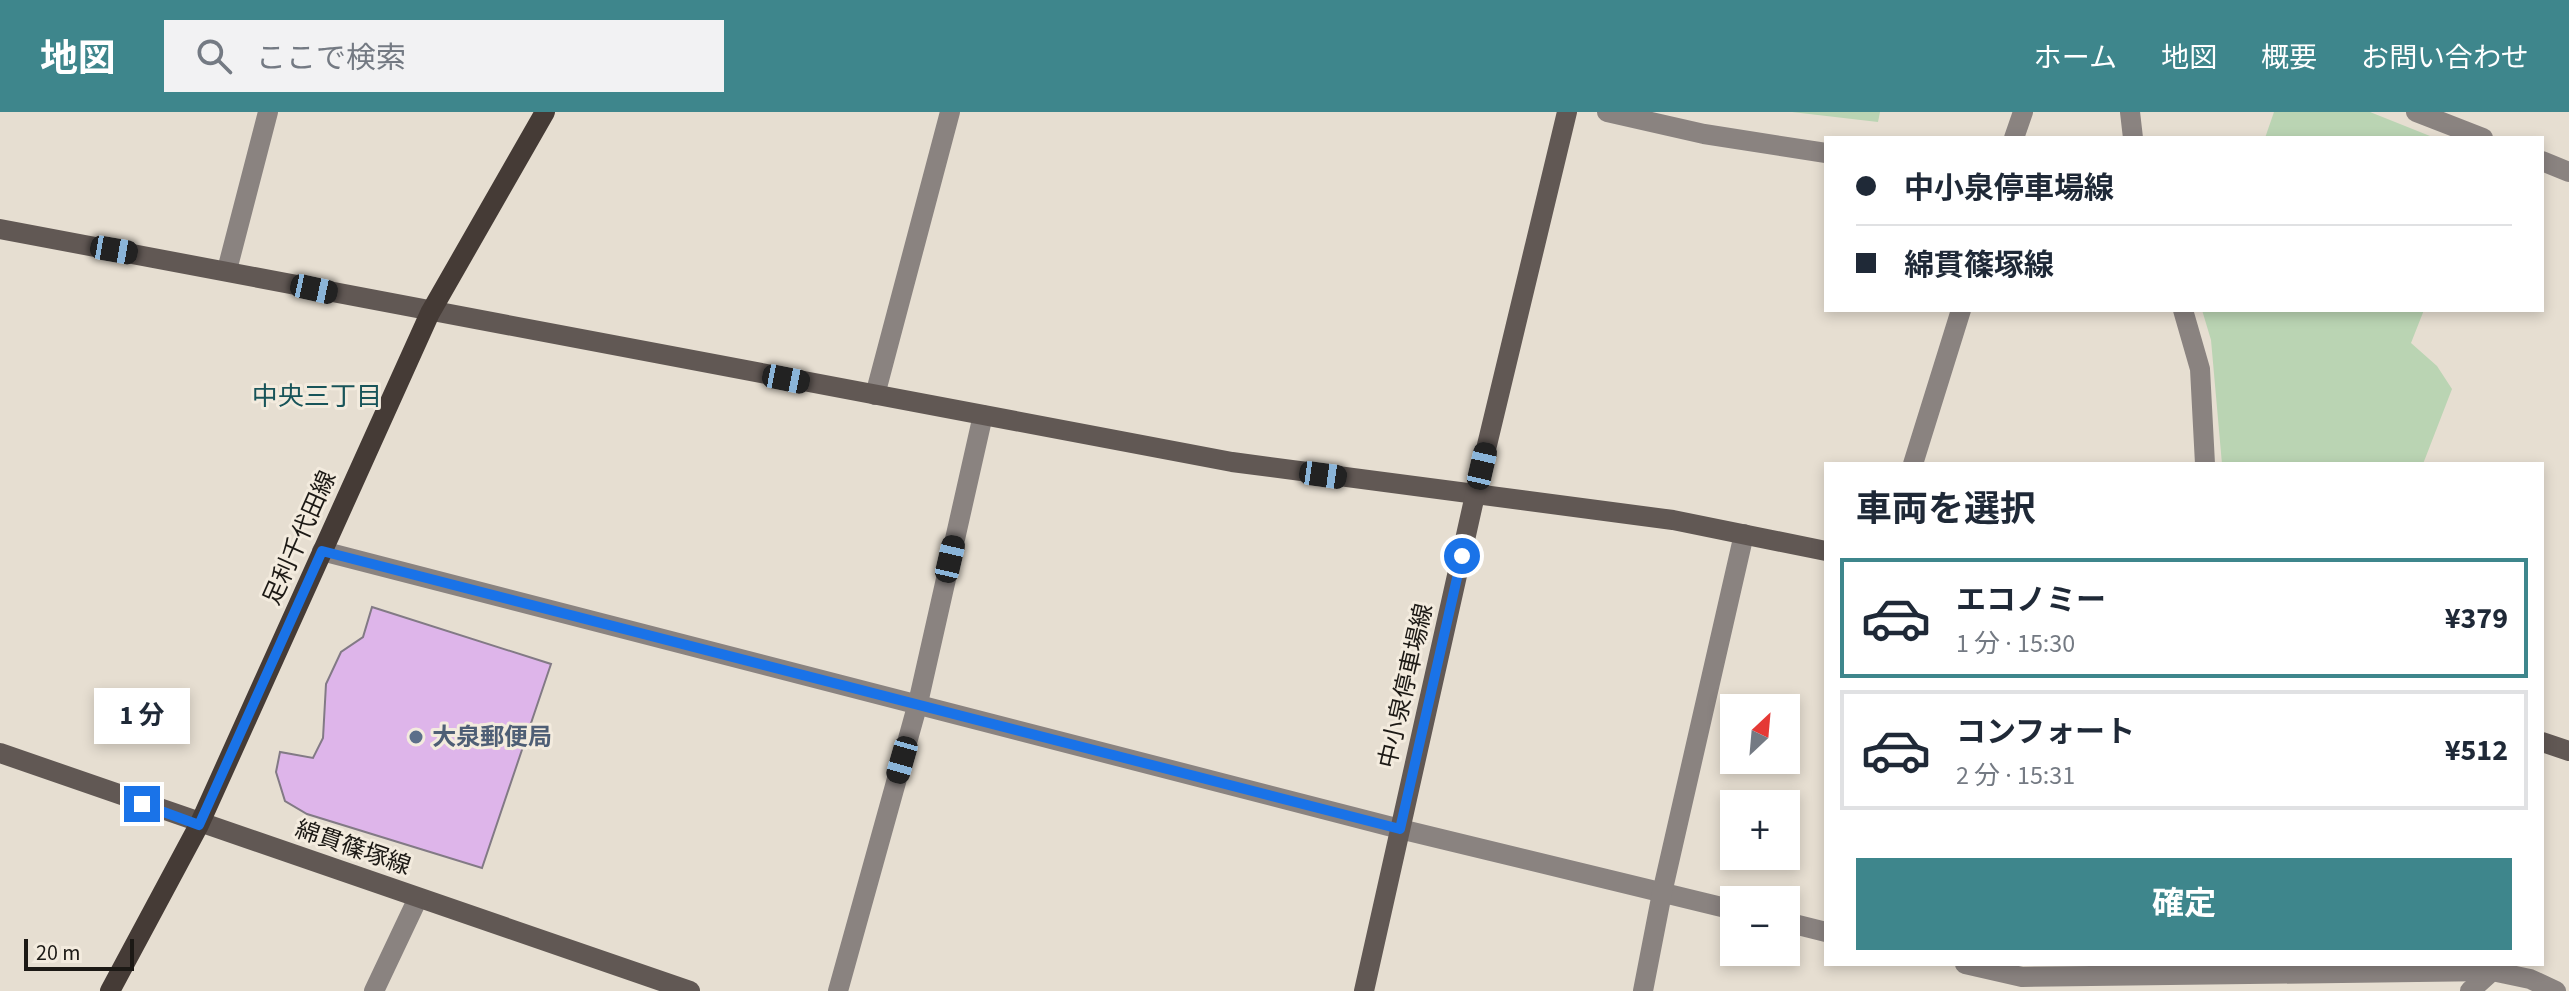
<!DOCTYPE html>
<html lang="ja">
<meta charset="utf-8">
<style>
body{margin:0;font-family:"Source Sans 3","Noto Sans JP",sans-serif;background:#f2f2f3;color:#1f2937;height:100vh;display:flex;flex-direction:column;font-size:30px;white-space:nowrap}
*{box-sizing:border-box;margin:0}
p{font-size:26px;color:#747a83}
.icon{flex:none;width:44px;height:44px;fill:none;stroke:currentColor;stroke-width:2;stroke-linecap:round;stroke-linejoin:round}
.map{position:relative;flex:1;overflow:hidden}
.drawer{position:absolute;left:1824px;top:350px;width:720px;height:504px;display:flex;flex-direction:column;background:#fff;border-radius:0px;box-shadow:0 4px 12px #0003}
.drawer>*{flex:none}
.top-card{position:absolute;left:1824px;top:24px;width:720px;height:176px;border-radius:0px;box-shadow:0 4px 12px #0003;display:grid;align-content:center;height:176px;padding:0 32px;background:#fff}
.needle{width:52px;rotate:26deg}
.buttons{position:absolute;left:1720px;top:582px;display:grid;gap:16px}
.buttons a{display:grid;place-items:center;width:80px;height:80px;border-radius:0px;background:#fff;box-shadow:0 4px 12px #0003;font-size:40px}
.scale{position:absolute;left:24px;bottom:20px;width:110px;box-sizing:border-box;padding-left:8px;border:4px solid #1c1915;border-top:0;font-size:22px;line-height:28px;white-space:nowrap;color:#1c1915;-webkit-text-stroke:6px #f3ebde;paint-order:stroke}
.end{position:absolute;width:36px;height:36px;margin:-18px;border:10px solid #1a73e8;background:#fff;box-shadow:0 0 0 4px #fff}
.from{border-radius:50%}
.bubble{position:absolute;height:56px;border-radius:0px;background:#fff;box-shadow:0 4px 12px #0003;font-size:26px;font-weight:700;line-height:56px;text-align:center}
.car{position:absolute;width:24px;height:48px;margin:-24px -12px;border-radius:10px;box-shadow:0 0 6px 2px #0007;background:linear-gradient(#222 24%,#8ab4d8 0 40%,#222 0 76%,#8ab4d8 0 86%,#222 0)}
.top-card b{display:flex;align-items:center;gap:28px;height:76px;font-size:30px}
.top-card b+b{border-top:2px solid #e0e1e3}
.top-card i{width:20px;height:20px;background:#1f2937}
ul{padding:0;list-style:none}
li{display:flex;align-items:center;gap:24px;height:120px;margin:0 16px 12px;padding:0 16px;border:4px solid #e0e1e3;border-radius:0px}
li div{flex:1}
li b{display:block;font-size:30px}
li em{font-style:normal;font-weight:700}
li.on{border-color:#3e868c}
li>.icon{width:72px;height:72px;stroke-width:1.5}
h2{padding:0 32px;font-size:36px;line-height:96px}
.action{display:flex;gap:16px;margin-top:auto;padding:16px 32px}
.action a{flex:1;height:92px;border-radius:0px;background:#3e868c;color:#fff;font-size:32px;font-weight:700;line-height:92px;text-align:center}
header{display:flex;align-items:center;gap:48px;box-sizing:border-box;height:112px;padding:0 40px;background:#3e868c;color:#fff}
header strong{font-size:38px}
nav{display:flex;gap:44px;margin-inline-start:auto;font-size:28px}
.search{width:560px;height:72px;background:#f2f2f3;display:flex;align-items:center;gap:20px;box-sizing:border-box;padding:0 28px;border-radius:0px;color:#747a83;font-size:30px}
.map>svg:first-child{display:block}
.green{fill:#bad4b3}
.building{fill:#deb5ea;stroke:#827a85;stroke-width:2}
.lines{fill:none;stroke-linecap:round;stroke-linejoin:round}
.street{stroke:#8a8380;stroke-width:20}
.secondary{stroke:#615854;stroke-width:20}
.primary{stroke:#453b36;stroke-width:20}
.route{stroke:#1a73e8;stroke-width:10}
.service-dot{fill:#5c6f8a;stroke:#f3ebde;stroke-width:3}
.labels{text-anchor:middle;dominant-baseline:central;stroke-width:6;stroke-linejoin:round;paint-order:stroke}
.street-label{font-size:24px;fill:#1c1915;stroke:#f3ebde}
.service-label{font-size:24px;font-weight:bold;fill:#4e5e75;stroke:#f3ebde;text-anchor:start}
.neighbourhood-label{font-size:26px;fill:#185459;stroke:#f3ebde}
</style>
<header>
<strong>地図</strong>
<div class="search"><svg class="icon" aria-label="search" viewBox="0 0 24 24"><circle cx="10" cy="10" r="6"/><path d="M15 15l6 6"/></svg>ここで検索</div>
<nav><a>ホーム</a><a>地図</a><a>概要</a><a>お問い合わせ</a></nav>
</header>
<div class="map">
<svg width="2569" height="879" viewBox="0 0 2569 879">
<rect width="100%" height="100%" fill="#e6ded1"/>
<!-- green -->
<g class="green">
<path d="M1792,0H1880L1878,10Z"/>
<path d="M2274,0H2370L2435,26H2265Z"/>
<path d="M2202,198H2424L2411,231L2437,254L2452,277L2423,352H2222L2211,228Z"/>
</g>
<!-- building -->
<path class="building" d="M372,495L551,552L482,756L307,702L285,689L276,660L280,640L313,646L323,626L326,572L341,540L363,525Z"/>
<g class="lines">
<!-- street -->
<g class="street">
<path d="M1607,0L1704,22L1826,41"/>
<path d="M2130,0L2133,26"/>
<path d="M2416,0L2483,26"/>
<path d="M2014,26L2023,0"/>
<path d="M2542,49L2569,60"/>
<path d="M227,158L268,0"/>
<path d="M2183,198L2200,257L2205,352"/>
<path d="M875,283L950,0"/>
<path d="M1913,352L1961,198"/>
<path d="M322,439L1400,717L1734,798"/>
<path d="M1786,810L1826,820"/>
<path d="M1965,852L2022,865L2492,859L2530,867L2556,879"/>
<path d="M374,879L418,786"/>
<path d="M838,879L918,591L983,303"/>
<path d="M1643,879L1662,781L1744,422"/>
<path d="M2470,879L2492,859"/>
</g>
<!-- secondary -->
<g class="secondary">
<path d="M0,117L1232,350L1673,408L1826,439"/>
<path d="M2542,630L2569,639"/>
<path d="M0,641L690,879"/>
<path d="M1364,879L1475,383L1567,0"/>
</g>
<!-- primary -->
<path class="primary" d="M110,879L199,713L430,201L545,0"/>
</g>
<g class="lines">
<!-- route -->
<path class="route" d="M142,692L199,713L322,439L1400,717L1462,444"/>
</g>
<!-- markers -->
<circle class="service-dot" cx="416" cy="625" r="8"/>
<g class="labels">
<!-- street labels -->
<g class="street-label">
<text transform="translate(300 426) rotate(-66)">足利千代田線</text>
<text transform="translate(1406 574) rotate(-77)">中小泉停車場線</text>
<text transform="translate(353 736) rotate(19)">綿貫篠塚線</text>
</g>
<!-- service labels -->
<g class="service-label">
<text x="432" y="625">大泉郵便局</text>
</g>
<!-- neighbourhood labels -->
<g class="neighbourhood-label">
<text x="317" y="284">中央三丁目</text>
</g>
</g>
</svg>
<div class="buttons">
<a><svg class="needle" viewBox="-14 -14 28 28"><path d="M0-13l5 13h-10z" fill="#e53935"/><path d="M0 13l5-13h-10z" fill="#747a83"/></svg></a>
<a>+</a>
<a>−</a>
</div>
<div class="scale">20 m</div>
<i class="end from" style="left:1462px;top:444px"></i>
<i class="end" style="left:142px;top:692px"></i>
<div class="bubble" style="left:94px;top:576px;width:96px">1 分</div>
<i class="car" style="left:114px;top:138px;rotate:100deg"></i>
<i class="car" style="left:314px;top:177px;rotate:102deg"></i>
<i class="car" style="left:786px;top:267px;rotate:101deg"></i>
<i class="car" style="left:1482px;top:354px;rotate:13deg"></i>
<i class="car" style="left:1323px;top:363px;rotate:98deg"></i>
<i class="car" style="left:950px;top:447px;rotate:13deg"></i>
<i class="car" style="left:902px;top:648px;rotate:196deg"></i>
<div class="top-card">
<b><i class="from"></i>中小泉停車場線</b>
<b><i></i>綿貫篠塚線</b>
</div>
<section class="drawer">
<h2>車両を選択</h2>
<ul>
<li class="on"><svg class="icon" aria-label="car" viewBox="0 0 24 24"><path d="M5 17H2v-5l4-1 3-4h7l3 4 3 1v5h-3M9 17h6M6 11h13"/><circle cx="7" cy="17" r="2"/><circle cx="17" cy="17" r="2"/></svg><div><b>エコノミー</b><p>1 分 · 15:30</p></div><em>¥379</em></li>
<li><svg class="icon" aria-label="car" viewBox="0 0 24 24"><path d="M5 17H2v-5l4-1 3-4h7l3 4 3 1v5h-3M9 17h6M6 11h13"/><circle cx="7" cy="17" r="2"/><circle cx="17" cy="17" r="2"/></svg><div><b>コンフォート</b><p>2 分 · 15:31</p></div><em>¥512</em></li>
</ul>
<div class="action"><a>確定</a></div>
</section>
</div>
